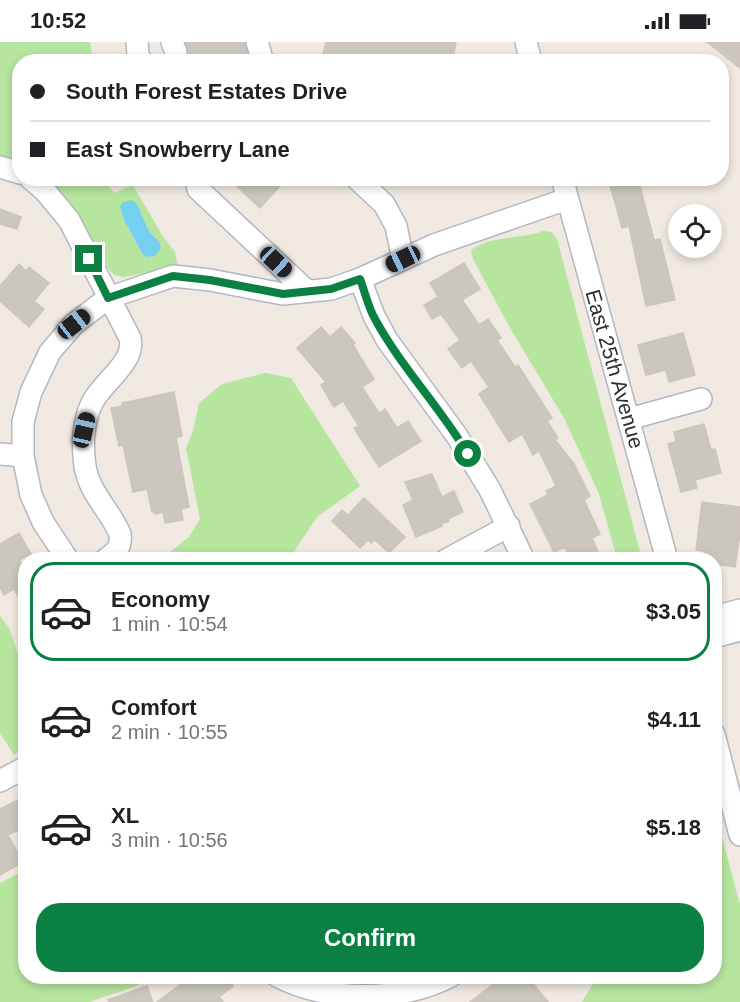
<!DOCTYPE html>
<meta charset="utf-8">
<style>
body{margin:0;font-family:Arial,sans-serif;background:#f2f2f2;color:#202124;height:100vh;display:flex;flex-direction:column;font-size:22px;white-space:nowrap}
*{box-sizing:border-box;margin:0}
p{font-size:20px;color:#757577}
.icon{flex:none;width:33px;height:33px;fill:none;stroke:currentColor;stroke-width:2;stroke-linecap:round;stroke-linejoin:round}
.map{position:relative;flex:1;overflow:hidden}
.details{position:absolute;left:18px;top:510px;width:704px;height:432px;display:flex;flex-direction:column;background:#fff;border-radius:24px;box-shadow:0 3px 9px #0003}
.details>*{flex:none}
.top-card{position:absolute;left:12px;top:12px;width:717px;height:132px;border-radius:24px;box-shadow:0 3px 9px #0003;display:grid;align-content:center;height:132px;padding:0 18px;background:#fff}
.controls{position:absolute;left:668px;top:162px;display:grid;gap:12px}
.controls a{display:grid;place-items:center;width:54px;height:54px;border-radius:50%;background:#fff;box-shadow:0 3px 9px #0003;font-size:30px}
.end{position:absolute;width:27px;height:27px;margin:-14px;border:8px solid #0b8043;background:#fff;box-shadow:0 0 0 3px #fff}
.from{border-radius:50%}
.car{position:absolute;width:18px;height:36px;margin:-18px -9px;border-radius:8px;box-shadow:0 0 4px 2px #0007;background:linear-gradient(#222 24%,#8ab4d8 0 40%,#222 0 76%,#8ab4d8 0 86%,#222 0)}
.top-card b{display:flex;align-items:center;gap:21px;height:57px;font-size:22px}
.top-card b+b{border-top:2px solid #e0e0e0}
.top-card i{width:15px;height:15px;background:#202124}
ul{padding:10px 0 0;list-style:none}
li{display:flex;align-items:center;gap:18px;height:99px;margin:0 12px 9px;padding:0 6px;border:3px solid transparent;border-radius:24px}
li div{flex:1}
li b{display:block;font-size:22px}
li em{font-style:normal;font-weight:600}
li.on{border-color:#0b8043}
li>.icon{width:54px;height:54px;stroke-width:1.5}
.primary-button{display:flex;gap:12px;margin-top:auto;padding:12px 18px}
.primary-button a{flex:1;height:69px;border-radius:24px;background:#0b8043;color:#fff;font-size:24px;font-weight:600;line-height:69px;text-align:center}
.status{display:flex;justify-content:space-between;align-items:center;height:42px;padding:0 30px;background:#fff;direction:ltr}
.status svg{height:16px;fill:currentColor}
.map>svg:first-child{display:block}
.green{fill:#b6e59e;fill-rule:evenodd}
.water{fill:#75cff0}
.building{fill:#cbc7bf;stroke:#cbc5ba;stroke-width:1.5}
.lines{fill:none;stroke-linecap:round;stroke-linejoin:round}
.minor-casing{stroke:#b4b7c1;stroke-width:24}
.minor{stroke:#fff;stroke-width:21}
.route{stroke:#0b8043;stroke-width:8}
.labels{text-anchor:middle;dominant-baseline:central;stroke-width:4.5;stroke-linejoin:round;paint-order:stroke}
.street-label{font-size:21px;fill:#2e2e2e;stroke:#fff}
</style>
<div class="status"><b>10:52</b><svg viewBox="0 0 49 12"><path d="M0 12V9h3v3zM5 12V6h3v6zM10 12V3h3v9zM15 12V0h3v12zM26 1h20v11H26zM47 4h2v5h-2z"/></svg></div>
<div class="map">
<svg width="740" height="960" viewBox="0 0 740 960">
<rect width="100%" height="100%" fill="#efe9e1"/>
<!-- green -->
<g class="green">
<path d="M0,0H90L93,19L20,20L19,122L0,116Z"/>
<path d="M47,137H108L107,142L114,151L133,143L162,193L175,210L178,226L123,235L115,233L110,229C91,198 74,161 47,137ZM120,165L140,168L149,189L156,196L155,214L147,215L143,213L124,178Z"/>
<path d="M543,189L551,190L557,197L642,517H617L599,452L564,376L510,286L473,217L471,208C494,192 519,198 543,189Z"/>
<path d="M265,331L291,336L360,444L317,475L293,511L292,517H161L189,495L200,477L186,406L193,389L199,361L222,342Z"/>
<path d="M0,574L9,586L25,633V706L14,713L0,691Z"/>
<path d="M714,765L740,863V960H582L597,935L714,934Z"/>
<path d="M25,828L26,934L150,935L134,945L89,960H0V841Z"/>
</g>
<!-- water -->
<path class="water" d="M131,158L137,162L149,189L159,200L161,206L155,214L147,215L143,213L124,178L120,165L122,161Z"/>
<!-- building -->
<g class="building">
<path d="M186,0H245L250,20H188L189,11Z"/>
<path d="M326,0H456L452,20H321Z"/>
<path d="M707,0H740V26Z"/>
<path d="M228,136H287L260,166Z"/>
<path d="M635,136H638L654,198L660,197L675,258L646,264L629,184L622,186L610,143Z"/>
<path d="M0,167L21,175L17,187L0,182Z"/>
<path d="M464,221L480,247L462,258L479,283L488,277L501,296L497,298L515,325L518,323L552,376L547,379L558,396L555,398L574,422L590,454L584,458L600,492L592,496L602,518H570L565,505L554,510L530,462L548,453L546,449L556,444L539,409L533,413L522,392L509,400L479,352L489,345L471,319L462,326L448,307L460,298L441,272L432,277L424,263L438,255L430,241Z"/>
<path d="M19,222L26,229L29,225L49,241L34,259L44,267L29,285L0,259V244Z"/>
<path d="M321,285L330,295L341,285L355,301L353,303L374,337L362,345L379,371L385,367L397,386L408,379L421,399L379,425L354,386L359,384L343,359L334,365L321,343L326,340L297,306Z"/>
<path d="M683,291L695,333L669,340L666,328L646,333L638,303Z"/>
<path d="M174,350L182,394L176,396L189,465L181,467L183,478L165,481L163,470L155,472L154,469L152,470L147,447L133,450L123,403L119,404L111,366L122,364V361Z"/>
<path d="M704,382L711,408L715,407L721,431L695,438L697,446L681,450L668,402L676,400L674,390Z"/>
<path d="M432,432L442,455L454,449L463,470L448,477L449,479L441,482L442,484L416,495L403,463L413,458L405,440Z"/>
<path d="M364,456L405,495L389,511L375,498L371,501L368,498L360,506L332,479L342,468L348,473Z"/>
<path d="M702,460L740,465V491L735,525L714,522V518H703L704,509L696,508Z"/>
<path d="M19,491L31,512L19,518L26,530V568L14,547L4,553L0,545V502Z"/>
<path d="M26,754V784L8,793L23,820L0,833V767Z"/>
<path d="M192,934H226L233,944L219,955L223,960H157Z"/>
<path d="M504,934H527L548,960H470Z"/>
<path d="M147,944L153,960H109L108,958Z"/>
</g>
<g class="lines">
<defs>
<g id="minor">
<path d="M137,0L138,13L142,20"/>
<path d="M172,0L176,10L175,20"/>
<path d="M257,0L263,20"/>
<path d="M526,0L531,20"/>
<path d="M0,125L20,131"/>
<path d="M30,136L45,149L69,178L130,296C136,320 103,339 92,361C83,379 82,404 85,424C89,451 110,468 120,492C122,506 116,510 105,518"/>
<path d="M196,136L198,147L307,249"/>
<path d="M356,136L384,162L396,184L403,217"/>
<path d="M562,136L667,518"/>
<path d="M360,237L434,203L567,157"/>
<path d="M629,377L701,357"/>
<path d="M0,412L23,414"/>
<path d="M68,518L43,480L31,453L23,414V380L31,350L50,310L74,282L108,256L173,234L210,238L283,252L331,247L360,237L374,274L387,298L457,394L490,448L524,518"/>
<path d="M446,518L509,484"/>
<path d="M714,575L740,568"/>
<path d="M714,595L740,588"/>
<path d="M714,692L740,793"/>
<path d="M0,739L26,725"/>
<path d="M277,934C326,960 402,960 451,934"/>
</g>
</defs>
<!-- minor casing -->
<use href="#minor" class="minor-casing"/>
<!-- minor -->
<use href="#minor" class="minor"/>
</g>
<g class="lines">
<!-- route -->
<path class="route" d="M89,217L108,256L173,234L210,238L283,252L331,247L360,237C365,250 368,265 375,277C401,325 440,365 468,412"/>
</g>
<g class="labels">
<!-- street labels -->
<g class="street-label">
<text transform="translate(615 327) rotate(74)">East 25th Avenue</text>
</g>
</g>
</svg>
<div class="controls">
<a><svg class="icon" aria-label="locate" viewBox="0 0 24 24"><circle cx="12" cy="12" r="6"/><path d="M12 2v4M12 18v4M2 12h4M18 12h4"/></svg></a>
</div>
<i class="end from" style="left:468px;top:412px"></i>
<i class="end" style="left:89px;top:217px"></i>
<i class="car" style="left:403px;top:217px;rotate:245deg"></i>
<i class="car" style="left:276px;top:220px;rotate:133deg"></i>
<i class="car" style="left:74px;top:282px;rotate:52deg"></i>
<i class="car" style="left:84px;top:388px;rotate:13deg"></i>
<div class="top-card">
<b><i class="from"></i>South Forest Estates Drive</b>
<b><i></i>East Snowberry Lane</b>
</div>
<section class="details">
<ul>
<li class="on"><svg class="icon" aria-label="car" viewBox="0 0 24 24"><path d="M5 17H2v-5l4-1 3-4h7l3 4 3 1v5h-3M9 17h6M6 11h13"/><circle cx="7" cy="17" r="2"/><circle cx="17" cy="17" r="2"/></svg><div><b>Economy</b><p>1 min · 10:54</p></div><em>$3.05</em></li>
<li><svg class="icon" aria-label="car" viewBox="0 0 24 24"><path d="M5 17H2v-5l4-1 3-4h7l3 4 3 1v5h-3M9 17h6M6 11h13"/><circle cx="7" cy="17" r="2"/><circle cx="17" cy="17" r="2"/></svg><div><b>Comfort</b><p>2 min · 10:55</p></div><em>$4.11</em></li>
<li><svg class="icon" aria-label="car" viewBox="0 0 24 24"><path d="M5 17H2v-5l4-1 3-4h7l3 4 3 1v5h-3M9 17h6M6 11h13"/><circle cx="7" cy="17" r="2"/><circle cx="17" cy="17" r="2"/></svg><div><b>XL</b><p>3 min · 10:56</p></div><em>$5.18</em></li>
</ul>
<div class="primary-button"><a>Confirm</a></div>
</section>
</div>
